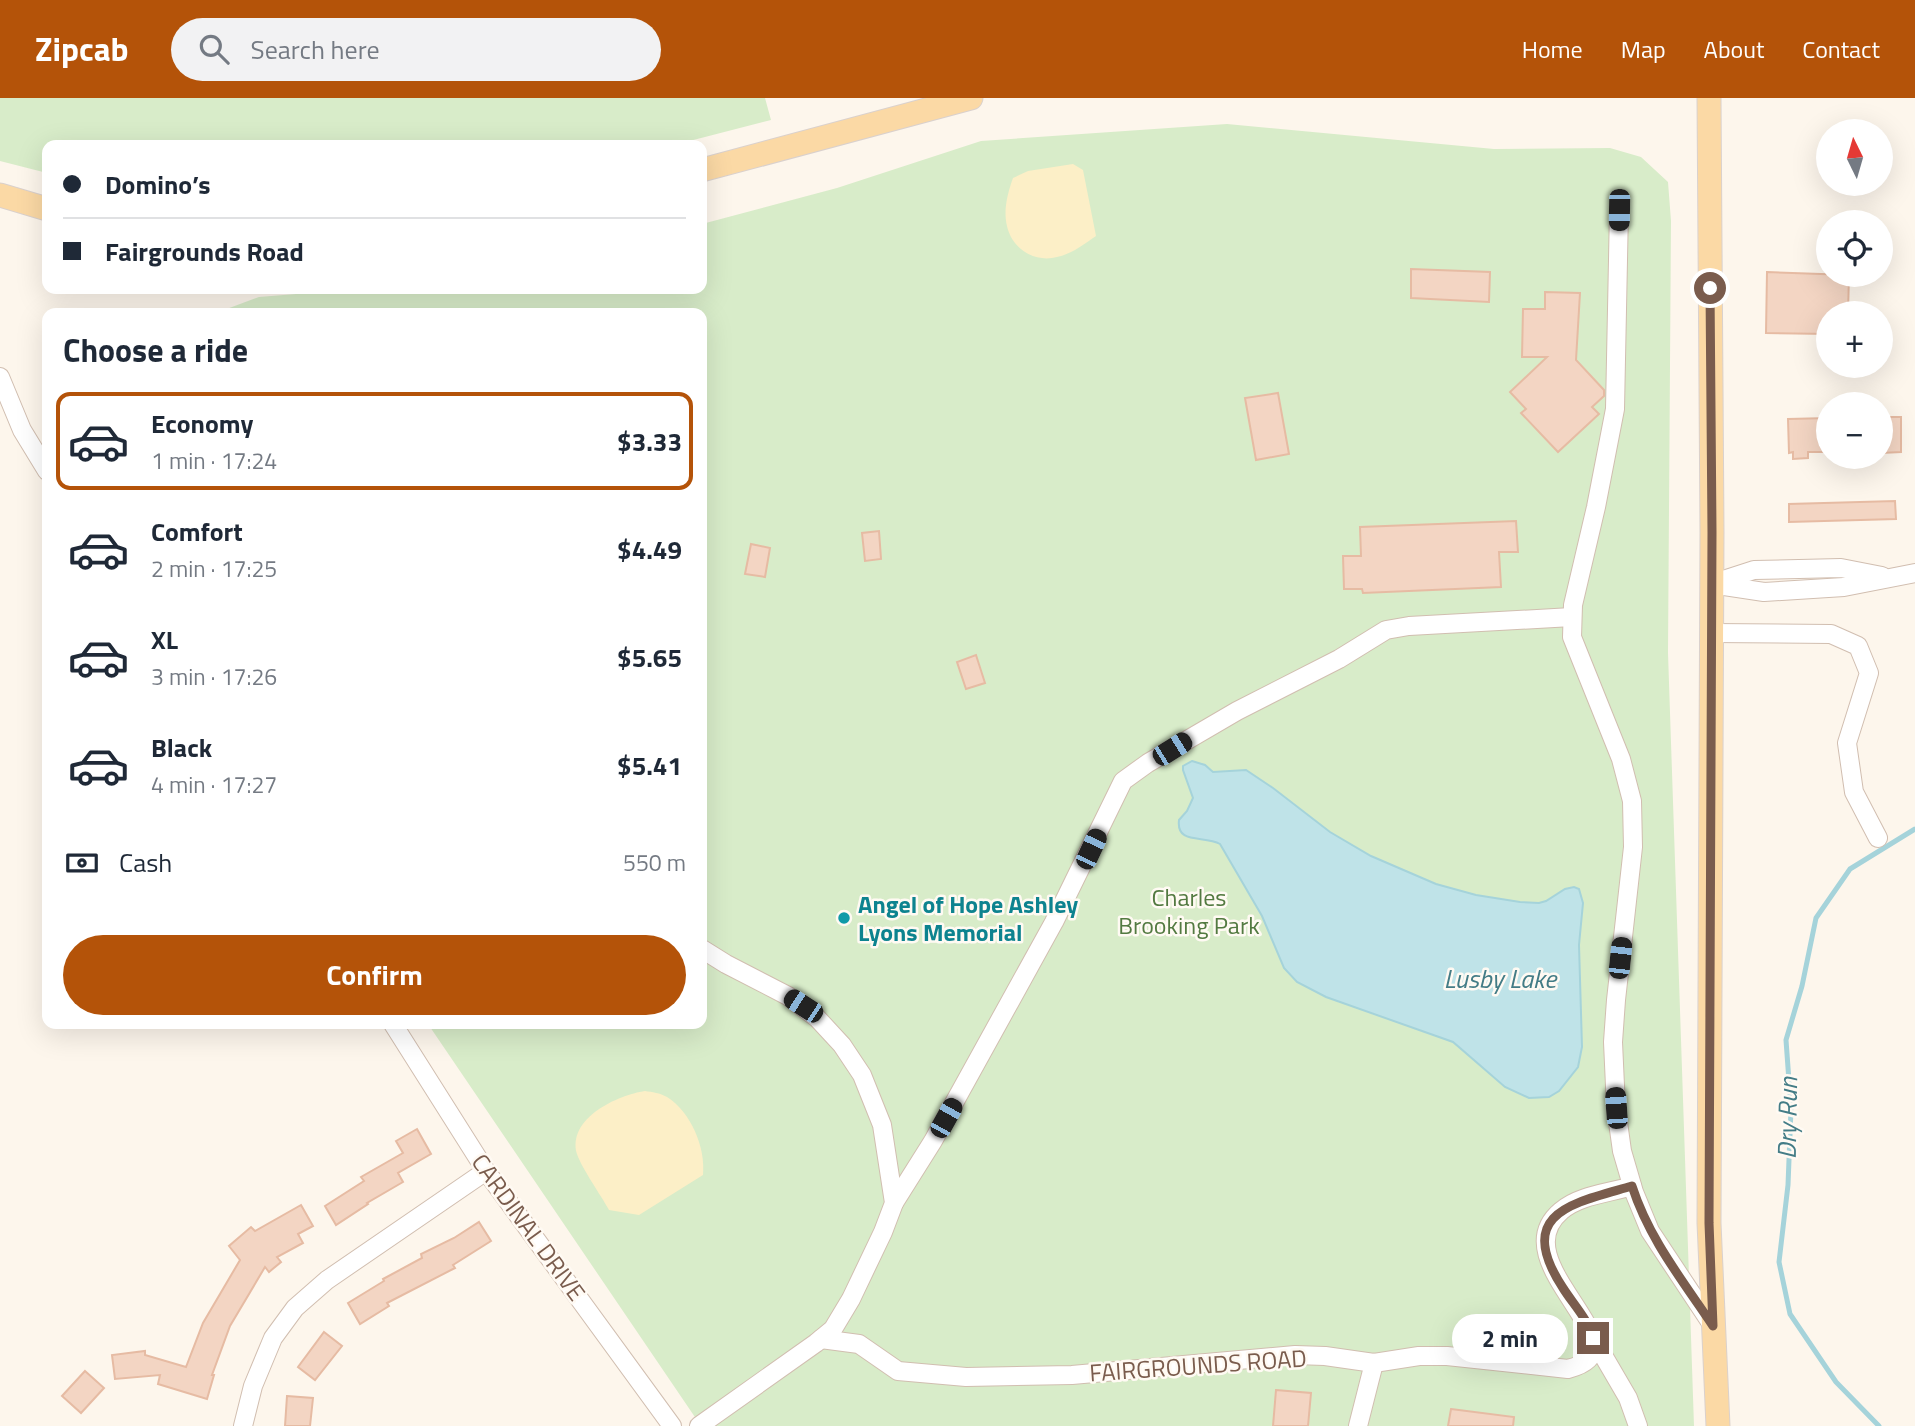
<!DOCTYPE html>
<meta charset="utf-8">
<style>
body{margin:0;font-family:"Titillium Web",sans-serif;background:#f2f2f3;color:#1f2937;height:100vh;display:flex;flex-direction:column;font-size:26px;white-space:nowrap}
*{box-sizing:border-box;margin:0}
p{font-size:23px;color:#747a83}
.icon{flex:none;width:38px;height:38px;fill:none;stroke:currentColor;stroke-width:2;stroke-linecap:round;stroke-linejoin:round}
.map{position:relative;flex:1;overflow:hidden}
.details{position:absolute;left:42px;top:210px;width:665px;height:721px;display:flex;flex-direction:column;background:#fff;border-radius:14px;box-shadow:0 7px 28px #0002}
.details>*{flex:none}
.banner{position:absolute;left:42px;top:42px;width:665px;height:154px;border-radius:14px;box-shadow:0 7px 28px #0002;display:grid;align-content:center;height:154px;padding:0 21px;background:#fff}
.needle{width:46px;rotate:355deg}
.fabs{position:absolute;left:1816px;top:21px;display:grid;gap:14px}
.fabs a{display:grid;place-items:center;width:77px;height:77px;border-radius:50%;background:#fff;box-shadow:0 7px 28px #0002;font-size:35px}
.end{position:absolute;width:32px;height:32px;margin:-16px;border:9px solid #7a5c4d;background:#fff;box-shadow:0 0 0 4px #fff}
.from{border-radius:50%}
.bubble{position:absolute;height:49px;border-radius:24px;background:#fff;box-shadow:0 7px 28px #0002;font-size:23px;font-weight:700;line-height:49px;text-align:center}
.car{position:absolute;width:21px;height:42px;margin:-21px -10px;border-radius:9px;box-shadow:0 0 5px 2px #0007;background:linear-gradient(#222 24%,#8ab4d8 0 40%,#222 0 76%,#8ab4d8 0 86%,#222 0)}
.banner b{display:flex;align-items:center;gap:24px;height:66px;font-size:26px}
.banner b+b{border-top:2px solid #e0e1e3}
.banner i{width:18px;height:18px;background:#1f2937}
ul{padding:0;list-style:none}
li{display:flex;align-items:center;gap:21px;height:98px;margin:0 14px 10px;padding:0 7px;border:4px solid transparent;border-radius:14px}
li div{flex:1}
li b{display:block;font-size:26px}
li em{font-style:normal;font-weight:700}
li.selected{border-color:#b45309}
li>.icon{width:63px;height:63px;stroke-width:1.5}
h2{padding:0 21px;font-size:32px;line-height:84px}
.pay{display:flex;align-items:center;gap:18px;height:77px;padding:0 21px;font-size:26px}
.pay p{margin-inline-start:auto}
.action{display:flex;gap:14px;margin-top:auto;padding:14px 21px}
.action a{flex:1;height:80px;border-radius:42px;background:#b45309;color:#fff;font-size:28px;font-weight:700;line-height:80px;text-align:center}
header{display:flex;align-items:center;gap:42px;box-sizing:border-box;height:98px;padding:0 35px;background:#b45309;color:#fff}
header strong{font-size:33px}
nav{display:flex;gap:38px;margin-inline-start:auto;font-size:24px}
.search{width:490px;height:63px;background:#f2f2f3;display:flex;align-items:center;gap:18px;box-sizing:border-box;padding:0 24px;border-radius:38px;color:#747a83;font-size:26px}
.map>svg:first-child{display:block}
.green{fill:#d8ecc9}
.sand{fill:#fcefc7}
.water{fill:#bfe3e8;stroke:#a5d3da;stroke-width:2}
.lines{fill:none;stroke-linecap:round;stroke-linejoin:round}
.stream{stroke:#a5d3da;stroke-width:5}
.building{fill:#f3d5c3;stroke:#e6bba3;stroke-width:2}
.minor-casing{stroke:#d1beb0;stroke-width:20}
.major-casing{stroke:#dad1cd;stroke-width:25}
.minor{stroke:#fff;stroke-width:18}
.major{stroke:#fbd9a5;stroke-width:23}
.route{stroke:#7a5c4d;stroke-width:9}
.culture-dot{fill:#0f9aa8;stroke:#fffaf3;stroke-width:2.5}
.labels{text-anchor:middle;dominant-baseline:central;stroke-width:5;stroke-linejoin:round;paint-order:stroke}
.park-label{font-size:24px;fill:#537a41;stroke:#fffaf3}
.culture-label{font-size:24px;font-weight:bold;fill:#0d838f;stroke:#fffaf3;text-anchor:start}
.street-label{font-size:24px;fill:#7a5c4d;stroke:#fffaf3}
.water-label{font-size:26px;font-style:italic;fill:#437c86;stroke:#fffaf3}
</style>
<header>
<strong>Zipcab</strong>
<div class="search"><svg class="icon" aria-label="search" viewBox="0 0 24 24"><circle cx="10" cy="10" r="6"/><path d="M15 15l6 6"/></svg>Search here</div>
<nav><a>Home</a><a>Map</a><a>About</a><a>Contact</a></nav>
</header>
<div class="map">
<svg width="1915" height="1328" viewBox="0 0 1915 1328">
<rect width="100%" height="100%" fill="#fdf6ec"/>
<!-- green -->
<g class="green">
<path d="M0,0H765L771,22L674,47H47V75L0,63Z"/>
<path d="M1227,26L1494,51L1610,50L1641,59L1668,84L1671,123L1668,555L1694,1328H701L428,926H702V215H216L259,199L358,191H702V126L837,90L981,43Z"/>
</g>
<!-- sand -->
<g class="sand">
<path d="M1073,66L1083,72L1096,138C1084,146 1072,156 1057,159C1035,165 1012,151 1007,128C1003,112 1008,94 1013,80L1028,73Z"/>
<path d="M645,993C652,994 660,995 667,999C691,1014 706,1050 703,1077L639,1117L609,1112C601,1097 582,1071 577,1056C567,1020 618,997 645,993Z"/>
</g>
<!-- water -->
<path class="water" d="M1192,663L1205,667L1213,674L1246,672L1273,690L1330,734L1371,758L1436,786L1476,797L1520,804L1539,805L1546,803L1565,791L1574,789L1579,791L1583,805L1579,847L1582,949L1578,969L1559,993L1549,999L1529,1000L1505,989L1453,944L1326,899L1297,884L1284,870L1262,818L1220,746C1204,737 1176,747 1179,722L1187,713L1193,700L1183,672V668Z"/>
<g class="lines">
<!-- stream -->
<path class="stream" d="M1879,1328L1836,1284L1790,1216L1779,1164L1788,1087L1791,1011L1786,942L1802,888L1816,820L1850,771L1915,731"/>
</g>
<!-- building -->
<g class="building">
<path d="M1411,171L1490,174L1489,204L1411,200Z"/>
<path d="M1767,174L1849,177L1848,215H1829V236L1766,235Z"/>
<path d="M1545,194L1580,195L1576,262L1604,292V298L1592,309L1599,316L1558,354L1521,315L1526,311L1510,294L1547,259H1522L1523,211H1545Z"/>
<path d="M1278,295L1289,356L1256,362L1245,300Z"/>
<path d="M1881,319H1901V354L1881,355Z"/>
<path d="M1829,320V354H1808V360L1793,361V354L1789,355L1788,321Z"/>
<path d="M1895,403L1896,421L1789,424V406Z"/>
<path d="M1516,423L1518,454H1499L1501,489L1363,495L1362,491H1344L1343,458H1361L1360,429Z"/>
<path d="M879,433L881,461L865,463L862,435Z"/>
<path d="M751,446L770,450L765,479L745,476Z"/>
<path d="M976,557L985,585L966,591L957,564Z"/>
<path d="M417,1031L431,1056L398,1075L403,1084L367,1105L368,1106L336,1127L325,1108L364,1083L361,1079L403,1055L396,1043Z"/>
<path d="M301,1107L313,1128L298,1136L303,1145L277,1159L281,1164L269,1174L265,1169L230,1228L212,1277H214L207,1301L158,1286L160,1277L115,1281L112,1257L145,1253V1257L186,1269L203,1225L240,1162L229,1148L251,1129L255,1133Z"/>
<path d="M479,1124L491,1143L453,1167L455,1170L387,1205L389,1208L360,1226L348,1205L384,1183L383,1181L422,1160L421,1156L454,1140Z"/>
<path d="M324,1234L342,1248L315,1282L298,1269Z"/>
<path d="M85,1273L104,1290L81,1315L62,1298Z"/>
<path d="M1276,1292L1311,1295L1308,1328H1273Z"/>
<path d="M287,1298L313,1300L310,1328H285Z"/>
<path d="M1451,1311L1514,1319L1513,1328H1448Z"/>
</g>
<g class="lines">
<defs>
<g id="minor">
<path d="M1619,112L1615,311L1596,409L1573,507L1572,539L1621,661L1632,703L1633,749L1616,902L1613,944L1616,1010L1622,1053L1634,1094L1650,1133L1713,1228"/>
<path d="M0,279L22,332L47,373"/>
<path d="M1717,484L1754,472L1841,470L1882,478"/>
<path d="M1711,486L1764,494L1844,489L1915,475"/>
<path d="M1711,535L1831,536L1858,548L1869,575L1847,645L1854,694L1878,740"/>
<path d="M393,926L486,1073L672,1328"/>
<path d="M894,1105L933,1043L1054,824L1123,683L1148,665L1237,613L1339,561L1386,532L1409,528L1572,519"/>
<path d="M1593,1240L1628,1300L1638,1328"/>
<path d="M821,1241L859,1246L898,1273L966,1279L1072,1277L1295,1257L1325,1258L1374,1265L1419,1258H1447L1568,1271C1651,1250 1499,1165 1561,1113C1579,1097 1610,1095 1632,1088"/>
<path d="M243,1328L253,1288L273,1240L295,1210L327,1182L486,1073"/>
<path d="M699,1328L816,1245L833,1231L851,1201L883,1134L894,1105L882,1027L862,977L842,947L817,920L788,898L726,866L702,851"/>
<path d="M1358,1328L1374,1265"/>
</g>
<g id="major">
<path d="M1709,0L1712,434L1709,1125L1718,1328"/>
<path d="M702,72L971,0"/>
<path d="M0,97L47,111"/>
</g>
</defs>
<!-- minor casing -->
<use href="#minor" class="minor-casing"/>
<!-- major casing -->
<use href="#major" class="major-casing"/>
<!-- minor -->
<use href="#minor" class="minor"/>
<!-- major -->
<use href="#major" class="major"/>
</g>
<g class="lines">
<!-- route -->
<path class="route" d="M1593,1240C1588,1221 1573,1206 1563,1190C1513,1114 1574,1105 1632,1088C1649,1141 1683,1183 1713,1228L1709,1125L1712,434L1710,190"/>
</g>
<!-- markers -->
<circle class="culture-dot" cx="844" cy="820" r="7"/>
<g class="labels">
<!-- park labels -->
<g class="park-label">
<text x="1189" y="799">Charles<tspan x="1189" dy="28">Brooking Park</tspan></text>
</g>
<!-- culture labels -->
<g class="culture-label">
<text x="858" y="806">Angel of Hope Ashley<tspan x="858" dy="28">Lyons Memorial</tspan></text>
</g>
<!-- street labels -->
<g class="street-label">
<text transform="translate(529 1129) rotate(54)">CARDINAL DRIVE</text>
<text transform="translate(1198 1267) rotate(-4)">FAIRGROUNDS ROAD</text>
</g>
<!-- water labels -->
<g class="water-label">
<text x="1500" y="880">Lusby Lake</text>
<text transform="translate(1787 1020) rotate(-89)">Dry Run</text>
</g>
</g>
</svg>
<div class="fabs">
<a><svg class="needle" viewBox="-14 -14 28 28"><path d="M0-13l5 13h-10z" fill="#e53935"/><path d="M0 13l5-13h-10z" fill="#747a83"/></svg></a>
<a><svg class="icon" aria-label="locate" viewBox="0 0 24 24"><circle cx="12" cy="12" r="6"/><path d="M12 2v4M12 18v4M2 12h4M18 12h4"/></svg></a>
<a>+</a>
<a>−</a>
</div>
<i class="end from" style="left:1710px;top:190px"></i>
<i class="end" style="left:1593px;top:1240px"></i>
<div class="bubble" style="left:1452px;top:1216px;width:116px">2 min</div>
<i class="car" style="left:1619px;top:112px;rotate:181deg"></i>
<i class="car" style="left:1172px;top:651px;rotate:58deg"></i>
<i class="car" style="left:1091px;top:751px;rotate:25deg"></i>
<i class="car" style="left:1620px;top:860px;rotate:6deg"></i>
<i class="car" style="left:803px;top:908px;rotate:303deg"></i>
<i class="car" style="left:1616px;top:1010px;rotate:356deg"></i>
<i class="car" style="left:946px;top:1020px;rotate:29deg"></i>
<div class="banner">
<b><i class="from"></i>Domino’s</b>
<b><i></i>Fairgrounds Road</b>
</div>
<section class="details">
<h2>Choose a ride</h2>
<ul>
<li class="selected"><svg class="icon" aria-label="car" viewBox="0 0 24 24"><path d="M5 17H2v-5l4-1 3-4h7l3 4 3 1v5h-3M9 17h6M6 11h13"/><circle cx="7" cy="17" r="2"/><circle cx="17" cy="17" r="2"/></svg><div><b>Economy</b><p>1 min · 17:24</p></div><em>$3.33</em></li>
<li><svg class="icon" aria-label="car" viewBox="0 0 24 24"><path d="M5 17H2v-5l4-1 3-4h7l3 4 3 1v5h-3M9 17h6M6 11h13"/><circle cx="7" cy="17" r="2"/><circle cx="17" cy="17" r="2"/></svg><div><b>Comfort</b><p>2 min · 17:25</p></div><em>$4.49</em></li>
<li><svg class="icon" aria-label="car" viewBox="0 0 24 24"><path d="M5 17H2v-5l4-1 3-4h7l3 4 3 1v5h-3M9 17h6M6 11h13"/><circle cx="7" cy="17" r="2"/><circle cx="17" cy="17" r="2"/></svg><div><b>XL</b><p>3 min · 17:26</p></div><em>$5.65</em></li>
<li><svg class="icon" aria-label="car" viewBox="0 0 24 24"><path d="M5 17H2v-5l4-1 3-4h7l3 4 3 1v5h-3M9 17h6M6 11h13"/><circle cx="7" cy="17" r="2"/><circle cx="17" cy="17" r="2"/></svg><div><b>Black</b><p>4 min · 17:27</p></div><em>$5.41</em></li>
</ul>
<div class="pay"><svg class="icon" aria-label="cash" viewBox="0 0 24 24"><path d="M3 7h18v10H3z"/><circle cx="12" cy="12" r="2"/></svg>Cash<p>550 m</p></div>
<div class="action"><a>Confirm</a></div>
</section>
</div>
